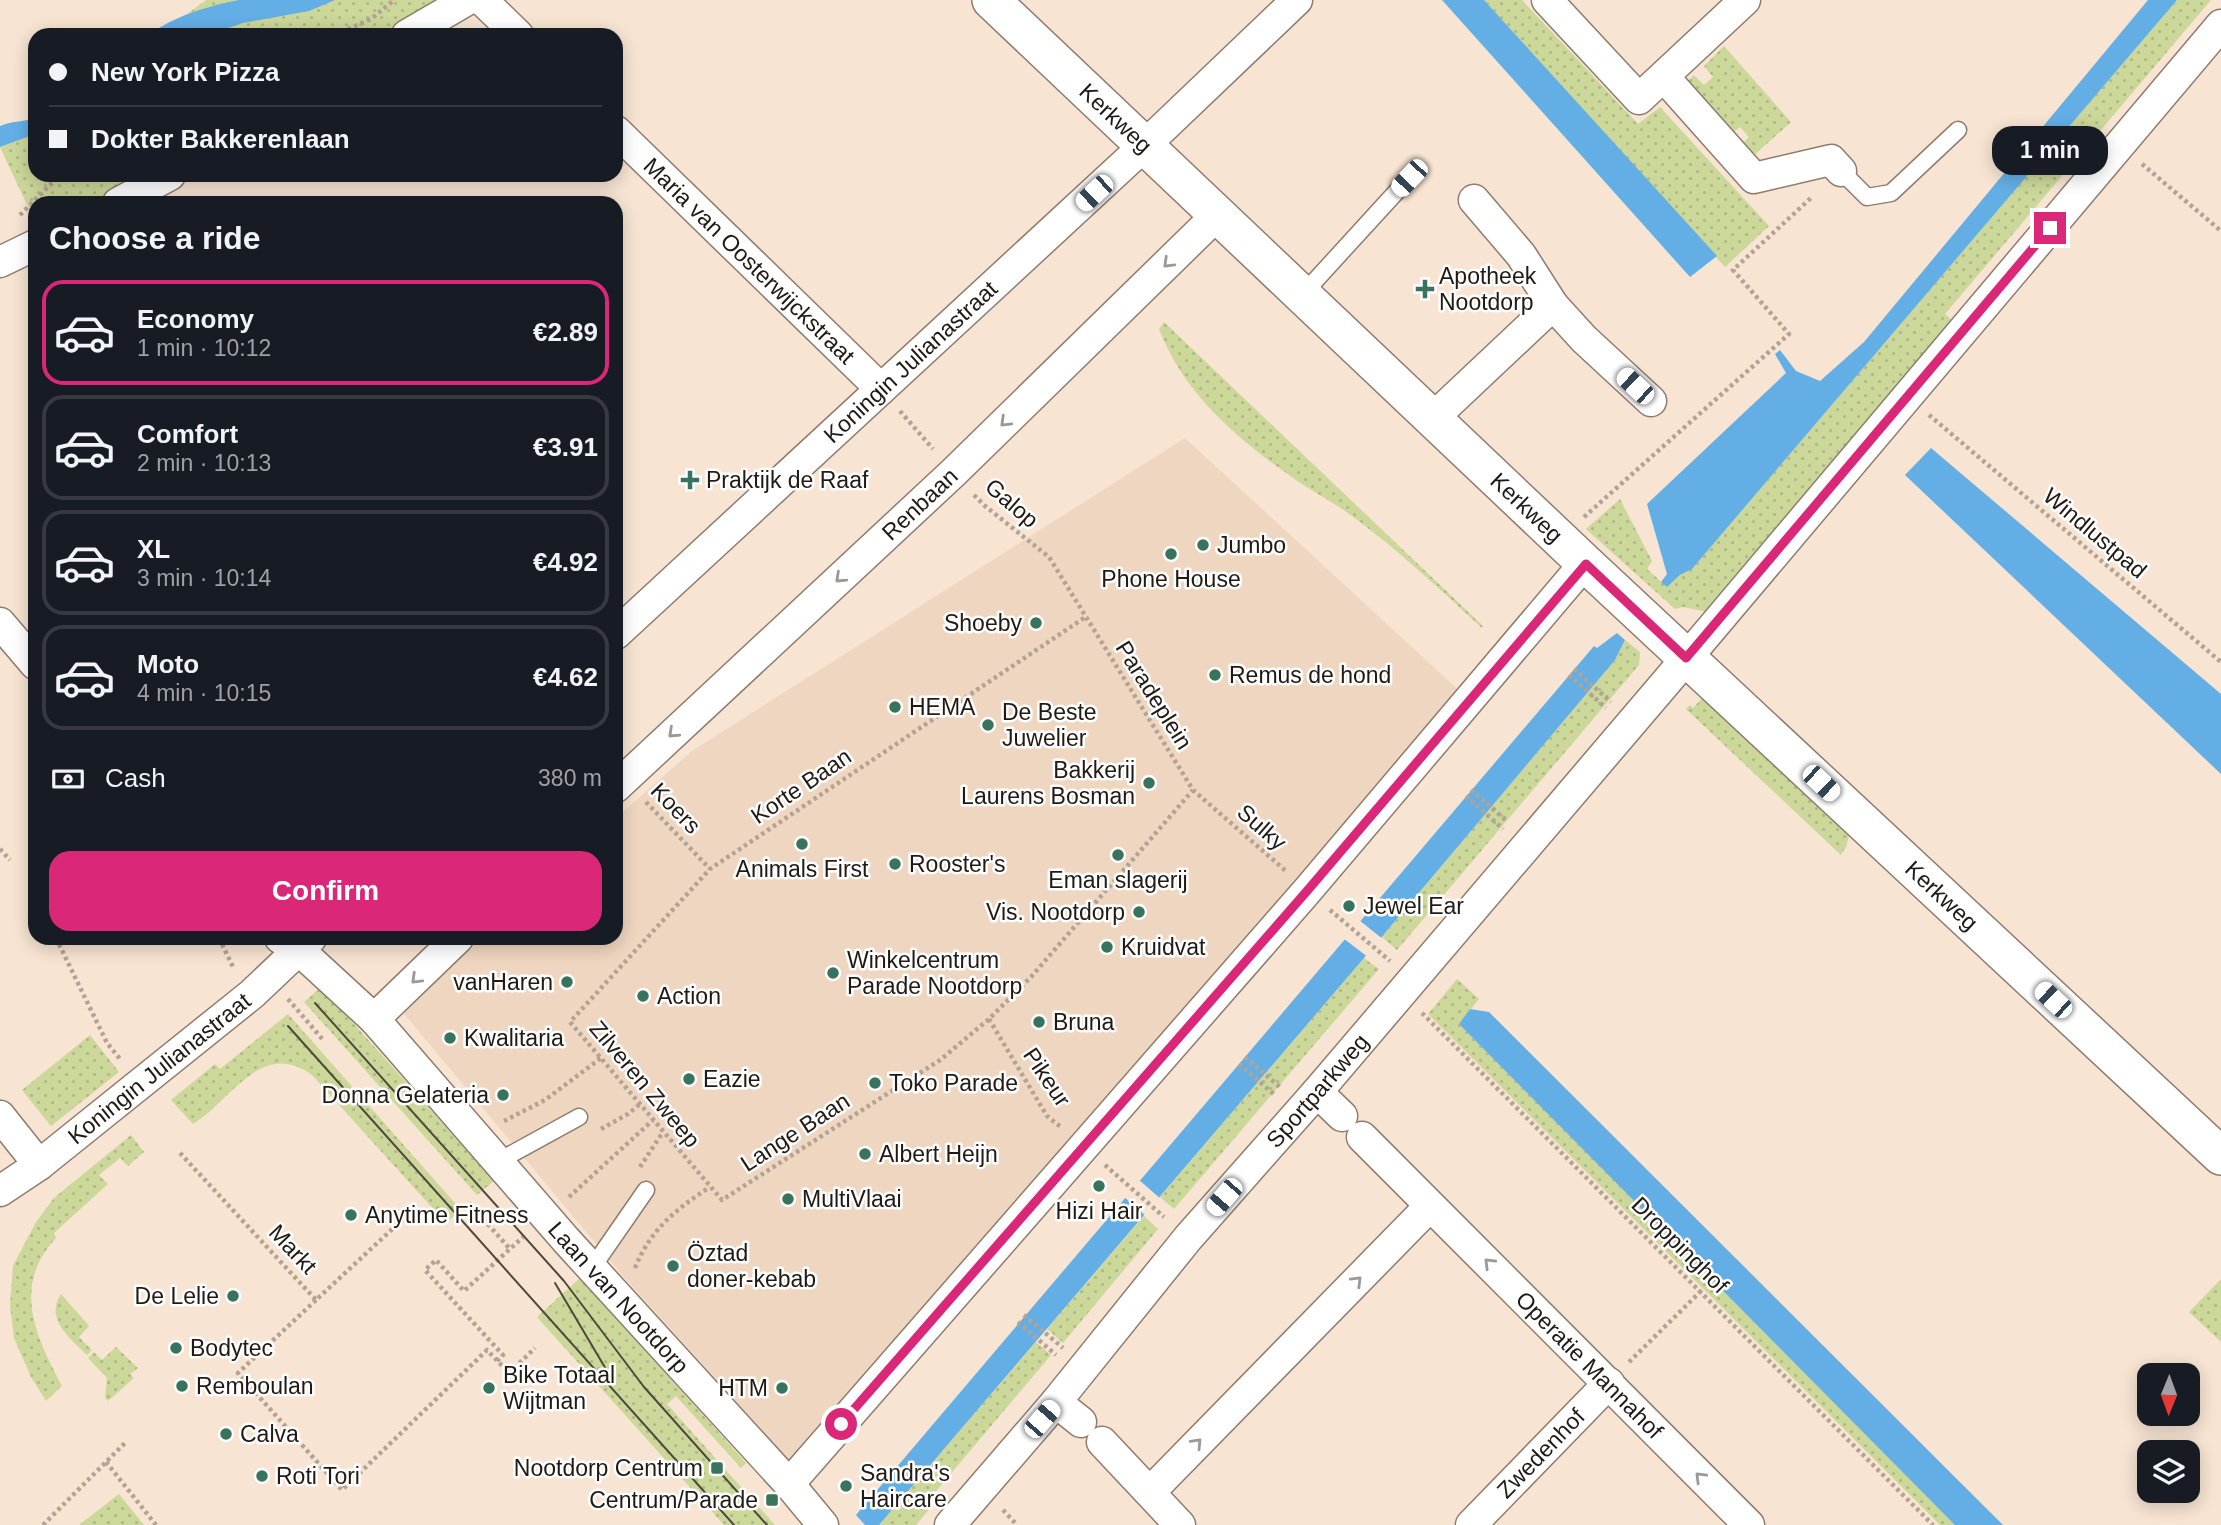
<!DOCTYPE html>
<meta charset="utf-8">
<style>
body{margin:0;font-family:Arial,sans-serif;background:#20242c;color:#f1f3f6;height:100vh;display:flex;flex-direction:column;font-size:26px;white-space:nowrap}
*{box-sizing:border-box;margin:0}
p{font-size:23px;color:#9ea1a6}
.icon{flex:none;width:38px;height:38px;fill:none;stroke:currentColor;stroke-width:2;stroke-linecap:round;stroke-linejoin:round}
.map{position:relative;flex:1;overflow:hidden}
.drawer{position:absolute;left:28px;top:196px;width:595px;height:749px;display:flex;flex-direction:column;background:#171b24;border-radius:21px;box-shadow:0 4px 18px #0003}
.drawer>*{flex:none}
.banner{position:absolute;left:28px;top:28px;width:595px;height:154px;border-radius:21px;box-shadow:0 4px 18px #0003;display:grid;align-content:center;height:154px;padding:0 21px;background:#171b24}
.needle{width:46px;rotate:181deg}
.tools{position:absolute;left:2137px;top:1363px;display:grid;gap:14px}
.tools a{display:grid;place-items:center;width:63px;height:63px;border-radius:14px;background:#171b24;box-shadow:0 4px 18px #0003;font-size:35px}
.end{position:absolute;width:32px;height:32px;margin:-16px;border:9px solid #db2777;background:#fff;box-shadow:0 0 0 4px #fff}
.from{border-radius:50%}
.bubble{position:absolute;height:49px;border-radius:21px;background:#171b24;box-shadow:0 4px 18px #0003;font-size:23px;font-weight:800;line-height:49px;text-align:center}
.car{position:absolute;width:21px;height:42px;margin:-21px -10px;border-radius:9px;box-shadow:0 0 5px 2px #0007;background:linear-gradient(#fff 24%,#345 0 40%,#fff 0 76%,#345 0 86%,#fff 0)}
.banner b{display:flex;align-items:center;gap:24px;height:66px;font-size:26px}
.banner b+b{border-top:2px solid #363941}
.banner i{width:18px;height:18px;background:#f1f3f6}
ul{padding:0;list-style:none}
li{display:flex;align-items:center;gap:21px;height:105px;margin:0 14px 10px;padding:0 7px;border:4px solid #363941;border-radius:21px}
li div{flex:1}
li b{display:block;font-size:26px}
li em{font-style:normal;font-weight:800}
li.current{border-color:#db2777}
li>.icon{width:63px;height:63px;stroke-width:1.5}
h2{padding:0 21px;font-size:32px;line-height:84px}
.pay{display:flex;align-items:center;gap:18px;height:77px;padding:0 21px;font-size:26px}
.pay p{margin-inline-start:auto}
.primary-button{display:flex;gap:14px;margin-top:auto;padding:14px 21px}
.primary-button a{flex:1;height:80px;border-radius:21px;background:#db2777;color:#fff;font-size:28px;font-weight:800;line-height:80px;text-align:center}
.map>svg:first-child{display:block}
.built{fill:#efd6c0}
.grass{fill:url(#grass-dots)}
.water{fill:#64aee6}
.pier{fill:#f7e4d2}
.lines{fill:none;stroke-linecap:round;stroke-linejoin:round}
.service-casing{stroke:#8e7c6d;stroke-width:19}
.minor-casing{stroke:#8e7c6d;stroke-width:33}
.tertiary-casing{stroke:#8e7c6d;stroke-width:40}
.path{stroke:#b3a395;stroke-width:4.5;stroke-dasharray:3.5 3.5;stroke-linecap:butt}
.service{stroke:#fff;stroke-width:16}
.minor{stroke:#fff;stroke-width:30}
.tertiary{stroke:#fff;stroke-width:37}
.tram{stroke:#50473e;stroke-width:2}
.oneway{stroke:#9b9895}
.route{stroke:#db2777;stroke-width:9}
.poi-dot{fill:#38735d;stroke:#fff;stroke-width:2.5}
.labels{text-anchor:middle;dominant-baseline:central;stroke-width:5;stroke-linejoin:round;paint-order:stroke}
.street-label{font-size:23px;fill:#211a14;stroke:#fff}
.poi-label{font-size:23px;fill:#211a14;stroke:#fff;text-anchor:start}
</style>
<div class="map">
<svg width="2221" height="1525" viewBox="0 0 2221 1525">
<defs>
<pattern id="grass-dots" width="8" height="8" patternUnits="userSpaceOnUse" patternTransform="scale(1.75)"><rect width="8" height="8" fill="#ccd79a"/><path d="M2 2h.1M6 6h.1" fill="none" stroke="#afb884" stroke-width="1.8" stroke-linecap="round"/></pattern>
</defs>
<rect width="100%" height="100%" fill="#f7e4d2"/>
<!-- built -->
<path class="built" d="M1185,438L1465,696L793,1464L623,1276L400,1009L480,938H616V818L692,751Z"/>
<!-- grass -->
<g class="grass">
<path d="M206,0H439L379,35H159Z"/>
<path d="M1484,0H1522L1638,124L1660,107L1769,226L1725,267Z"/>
<path d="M2177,0H2211L1945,314L1953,321L1707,612L1683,607L1675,609L1586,529L1620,499L1652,561L1647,569L1667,587L1680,575L1692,569Z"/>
<path d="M1724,46L1791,122L1752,157L1741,145L1749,137L1740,127L1730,135L1683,86L1694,75L1704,85L1713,77L1704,66Z"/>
<path d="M35,128V175H145L93,203H35V222L0,147L18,140Z"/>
<path d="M1164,322L1483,626L1482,628C1440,589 1398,550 1352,516C1332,501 1309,490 1289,475C1234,436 1184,393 1159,329Z"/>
<path d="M1625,640L1640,652L1639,665L1397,950L1382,937L1615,660Z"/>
<path d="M1705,695L1850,832L1846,847L1841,855L1686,709L1690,705L1693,708Z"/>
<path d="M1364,958L1379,969L1174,1209L1160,1197Z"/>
<path d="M1457,979L1479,999L1459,1024L1956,1525H1940L1428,1014Z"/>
<path d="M321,987L494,1181L477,1195L304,1002Z"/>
<path d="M288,1014L461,1210L446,1223L312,1075C261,1038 231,1101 193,1124L171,1100L215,1064L220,1069Z"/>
<path d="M90,1035L119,1072L51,1126L22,1090Z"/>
<path d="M131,1135L144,1152L128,1166L120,1158L99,1175L108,1184L54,1233L56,1238C11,1286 36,1337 62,1386L46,1401L31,1377L14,1338L10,1305L13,1266L36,1222L54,1198Z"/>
<path d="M1144,1216L1158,1229L1063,1343L1047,1329Z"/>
<path d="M580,1278L746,1463L741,1468L676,1396L667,1404L775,1525H724L537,1317Z"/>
<path d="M2221,1279V1342L2189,1312Z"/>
<path d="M61,1294L89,1326L79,1337L92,1350L87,1355C71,1339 44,1319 61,1294Z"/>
<path d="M1036,1342L1051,1355L926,1503L931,1507L916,1525H879Z"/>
<path d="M116,1347L138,1368L130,1374L134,1378L108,1401L105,1398L107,1378L88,1358L94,1352L102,1360Z"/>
<path d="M119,1494L144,1525H79Z"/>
</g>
<!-- water -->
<g class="water">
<path d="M239,0H335L309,11L243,23L207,35H149C174,16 208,6 239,0Z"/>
<path d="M1442,0H1484L1717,256L1690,277Z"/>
<path d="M2148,0H2177L1692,569L1680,575L1667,587L1661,582L1667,574L1647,504L1786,373L1775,354L1780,350L1796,371L1820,381L1864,342Z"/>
<path d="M35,118V134L0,147V126C11,121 23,122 35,118Z"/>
<path d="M1931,448L2221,694V774L1905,475Z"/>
<path d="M1617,633L1625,640L1615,660L1364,958L879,1525H865L856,1515L1594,646L1597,648Z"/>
<path d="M1470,1009L1489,1012L2003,1525H1955L1459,1024Z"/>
</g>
<!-- pier -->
<g class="pier">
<path d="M1359,920L1384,940L1369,958L1343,938Z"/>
<path d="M1138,1179L1162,1200L1147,1217L1123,1196Z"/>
</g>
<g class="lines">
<defs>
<g id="service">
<path d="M1841,171L1867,197L1891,193L1958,130"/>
<path d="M1302,295L1409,178"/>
<path d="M497,1162L579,1117"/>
<path d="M592,1268L646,1190"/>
</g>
<g id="minor">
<path d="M482,0L518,35"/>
<path d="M1547,0L1639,99L1745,0"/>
<path d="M407,35L467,0"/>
<path d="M1664,77L1754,178L1831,160L1841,171"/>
<path id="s1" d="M616,131L881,389"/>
<path d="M1474,200L1521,255L1553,305L1584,339L1651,401"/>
<path d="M118,203L170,175"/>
<path d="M0,262L35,245"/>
<path d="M1433,418L1553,305"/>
<path d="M0,623L35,664"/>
<path id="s2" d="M616,634L1144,146L1297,0"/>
<path id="s3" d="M616,787L953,473L1217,215"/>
<path id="s4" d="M280,938L299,950L374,1019L566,1240L789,1484L823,1525"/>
<path d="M374,1019L458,938"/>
<path d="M1317,1092L1342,1116"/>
<path d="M0,1116L39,1165"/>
<path id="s5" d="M1362,1137L1749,1525"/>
<path id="s6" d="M0,1191L39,1165L252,994L311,938"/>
<path d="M1056,1402L1081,1422"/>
<path d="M1102,1442L1180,1525"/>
<path d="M789,1484L1307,891L1585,563"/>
<path d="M1150,1492L1430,1206"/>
<path id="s7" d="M950,1525L1056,1402L1188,1238L1317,1092L1668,680L2221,25"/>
<path id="s8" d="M1471,1525L1609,1383"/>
</g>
<g id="tertiary">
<path id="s9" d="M991,0L1585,563L2221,1156"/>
</g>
</defs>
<!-- service casing -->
<use href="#service" class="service-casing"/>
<!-- minor casing -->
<use href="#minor" class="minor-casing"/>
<!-- tertiary casing -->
<use href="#tertiary" class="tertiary-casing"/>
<!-- path -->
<g class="path">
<path d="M335,35L371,19L394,0"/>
<path d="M2142,164L2221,231"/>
<path d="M20,215L60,175"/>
<path d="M900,411L933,449"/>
<path d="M1929,415L2221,662"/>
<path d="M974,495L985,506L1049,557L1193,790L1286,871"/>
<path d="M1584,517L1789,334L1733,270L1812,197"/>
<path d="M1084,618L710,869L570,1022L722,1200L940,1060L989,1019L1031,977L1193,790"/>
<path d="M1574,669L1611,702"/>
<path d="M1569,675L1606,708"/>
<path d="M1471,790L1508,822"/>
<path d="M1466,796L1503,829"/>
<path d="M646,802L710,869"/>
<path d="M0,849L10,860"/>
<path d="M1330,910L1390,961"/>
<path d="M56,938L107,1043L121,1060"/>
<path d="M219,938L234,969"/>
<path d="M288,999L324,1041"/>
<path d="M1422,1013L1933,1525"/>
<path d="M989,1019L1047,1116L1062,1128"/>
<path d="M1245,1057L1281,1088"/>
<path d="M1239,1064L1275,1095"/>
<path d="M504,1121L545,1100L601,1058"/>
<path d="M601,1129L628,1114L640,1104"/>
<path d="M180,1153L316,1300L416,1207"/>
<path d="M1105,1165L1164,1217"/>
<path d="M640,1167L663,1132"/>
<path d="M569,1197L653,1120"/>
<path d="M469,1203L510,1249"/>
<path d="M635,1268C650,1230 676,1209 710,1187"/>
<path d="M316,1300L238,1373L342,1490L487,1350L509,1373L535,1348"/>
<path d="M1024,1315L1063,1348"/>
<path d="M1018,1322L1056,1355"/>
<path d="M497,1361L503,1355L425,1270L436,1260L464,1291L523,1237"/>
<path d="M1629,1362L1701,1291"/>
<path d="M106,1462L156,1525"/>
<path d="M1003,1510L1017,1525"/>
<path d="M43,1525L125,1443"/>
</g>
<!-- service -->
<use href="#service" class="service"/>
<!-- minor -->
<use href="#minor" class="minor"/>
<!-- tertiary -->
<use href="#tertiary" class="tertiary"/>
<!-- tram -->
<g class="tram">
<path d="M315,1003L564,1281L644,1387L767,1525"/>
<path d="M288,1026L734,1525"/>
<path d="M555,1283L610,1376"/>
</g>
</g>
<!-- one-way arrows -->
<defs><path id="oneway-chevron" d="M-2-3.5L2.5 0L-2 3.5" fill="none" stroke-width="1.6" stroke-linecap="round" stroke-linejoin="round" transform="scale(1.75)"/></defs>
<g class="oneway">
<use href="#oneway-chevron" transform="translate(1168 263) rotate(136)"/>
<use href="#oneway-chevron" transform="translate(1005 422) rotate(136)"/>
<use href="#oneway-chevron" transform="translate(840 578) rotate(137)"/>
<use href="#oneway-chevron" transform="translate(673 733) rotate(137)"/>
<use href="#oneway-chevron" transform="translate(416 979) rotate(136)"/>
<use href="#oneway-chevron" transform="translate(1489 1263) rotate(-135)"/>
<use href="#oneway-chevron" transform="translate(1357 1281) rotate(-45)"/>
<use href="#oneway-chevron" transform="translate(1197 1443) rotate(-46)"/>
<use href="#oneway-chevron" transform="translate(1700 1477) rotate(-135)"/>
</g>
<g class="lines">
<!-- route -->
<path class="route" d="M841,1424L1307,891L1586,564L1686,658L2050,228"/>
</g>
<!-- markers -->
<g class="poi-dot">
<path d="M1421.5 278.5h7v7h7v7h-7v7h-7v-7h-7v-7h7z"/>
<path d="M686.5 469.5h7v7h7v7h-7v7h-7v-7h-7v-7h7z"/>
<circle cx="1203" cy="545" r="7"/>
<circle cx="1171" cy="554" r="7"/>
<circle cx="1036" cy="623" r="7"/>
<circle cx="1215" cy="675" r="7"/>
<circle cx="895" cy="707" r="7"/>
<circle cx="988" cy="725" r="7"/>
<circle cx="1149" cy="783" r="7"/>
<circle cx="802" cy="844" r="7"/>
<circle cx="1118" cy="855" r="7"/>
<circle cx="895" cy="864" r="7"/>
<circle cx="1349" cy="906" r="7"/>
<circle cx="1139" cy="912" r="7"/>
<circle cx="1107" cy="947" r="7"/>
<circle cx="833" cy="973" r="7"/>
<circle cx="567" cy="982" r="7"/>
<circle cx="643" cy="996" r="7"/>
<circle cx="1039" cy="1022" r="7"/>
<circle cx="450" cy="1038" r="7"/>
<circle cx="689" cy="1079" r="7"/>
<circle cx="875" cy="1083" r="7"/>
<circle cx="503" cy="1095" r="7"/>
<circle cx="865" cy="1154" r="7"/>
<circle cx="1099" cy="1186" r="7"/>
<circle cx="788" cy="1199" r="7"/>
<circle cx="351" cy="1215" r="7"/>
<circle cx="673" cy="1266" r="7"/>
<circle cx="233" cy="1296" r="7"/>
<circle cx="176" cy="1348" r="7"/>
<circle cx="182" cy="1386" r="7"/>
<circle cx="489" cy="1388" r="7"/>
<circle cx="782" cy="1388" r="7"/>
<circle cx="226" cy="1434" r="7"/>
<rect x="710" y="1461" width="14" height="14" rx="3.5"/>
<circle cx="262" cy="1476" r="7"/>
<circle cx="846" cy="1486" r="7"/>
<rect x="765" y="1493" width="14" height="14" rx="3.5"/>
</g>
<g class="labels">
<!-- street labels -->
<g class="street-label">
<text stroke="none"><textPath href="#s9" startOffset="172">Kerkweg</textPath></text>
<text stroke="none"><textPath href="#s1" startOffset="186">Maria van Oosterwijckstraat</textPath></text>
<text stroke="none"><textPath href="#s2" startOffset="401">Koningin Julianastraat</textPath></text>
<text transform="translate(1012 503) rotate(41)">Galop</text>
<text stroke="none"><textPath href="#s3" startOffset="415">Renbaan</textPath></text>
<text stroke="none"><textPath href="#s9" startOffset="738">Kerkweg</textPath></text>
<text transform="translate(2095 533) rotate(40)">Windlustpad</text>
<text transform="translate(1154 695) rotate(58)">Paradeplein</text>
<text transform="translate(801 786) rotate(-34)">Korte Baan</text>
<text transform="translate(676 808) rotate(46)">Koers</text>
<text transform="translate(1262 827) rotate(41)">Sulky</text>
<text stroke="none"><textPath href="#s9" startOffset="1306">Kerkweg</textPath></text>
<text stroke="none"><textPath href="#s6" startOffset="201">Koningin Julianastraat</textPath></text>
<text transform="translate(1047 1077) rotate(56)">Pikeur</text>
<text transform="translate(645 1084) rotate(50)">Zilveren Zweep</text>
<text stroke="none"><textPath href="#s7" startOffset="569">Sportparkweg</textPath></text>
<text transform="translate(795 1132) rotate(-33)">Lange Baan</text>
<text transform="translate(1680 1245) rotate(45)">Droppinghof</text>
<text transform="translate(293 1249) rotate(47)">Markt</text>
<text stroke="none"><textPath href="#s4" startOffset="495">Laan van Nootdorp</textPath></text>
<text stroke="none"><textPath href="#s5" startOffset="322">Operatie Mannahof</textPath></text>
<text stroke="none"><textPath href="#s8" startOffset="100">Zwedenhof</textPath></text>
</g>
<!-- poi labels -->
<g class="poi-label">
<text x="1439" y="276">Apotheek<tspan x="1439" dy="26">Nootdorp</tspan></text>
<text x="706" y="480">Praktijk de Raaf</text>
<text x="1217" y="545">Jumbo</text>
<text x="1171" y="579" text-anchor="middle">Phone House</text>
<text x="1022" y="623" text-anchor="end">Shoeby</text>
<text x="1229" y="675">Remus de hond</text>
<text x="909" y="707">HEMA</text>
<text x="1002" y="712">De Beste<tspan x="1002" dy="26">Juwelier</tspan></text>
<text x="1135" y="770" text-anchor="end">Bakkerij<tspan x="1135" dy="26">Laurens Bosman</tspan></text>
<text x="909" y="864">Rooster's</text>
<text x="802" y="869" text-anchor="middle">Animals First</text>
<text x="1118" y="880" text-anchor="middle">Eman slagerij</text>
<text x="1363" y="906">Jewel Ear</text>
<text x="1125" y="912" text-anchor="end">Vis. Nootdorp</text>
<text x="1121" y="947">Kruidvat</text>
<text x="847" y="960">Winkelcentrum<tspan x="847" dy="26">Parade Nootdorp</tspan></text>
<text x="553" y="982" text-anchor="end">vanHaren</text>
<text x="657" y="996">Action</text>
<text x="1053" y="1022">Bruna</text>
<text x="464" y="1038">Kwalitaria</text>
<text x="703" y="1079">Eazie</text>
<text x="889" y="1083">Toko Parade</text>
<text x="489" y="1095" text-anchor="end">Donna Gelateria</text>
<text x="879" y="1154">Albert Heijn</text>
<text x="802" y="1199">MultiVlaai</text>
<text x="1099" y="1211" text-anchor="middle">Hizi Hair</text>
<text x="365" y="1215">Anytime Fitness</text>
<text x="687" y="1253">Öztad<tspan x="687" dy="26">doner-kebab</tspan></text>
<text x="219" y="1296" text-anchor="end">De Lelie</text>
<text x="190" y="1348">Bodytec</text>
<text x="503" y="1375">Bike Totaal<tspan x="503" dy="26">Wijtman</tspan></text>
<text x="196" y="1386">Remboulan</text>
<text x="768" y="1388" text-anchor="end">HTM</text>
<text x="240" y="1434">Calva</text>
<text x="703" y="1468" text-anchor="end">Nootdorp Centrum</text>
<text x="860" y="1473">Sandra's<tspan x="860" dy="26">Haircare</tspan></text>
<text x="276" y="1476">Roti Tori</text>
<text x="758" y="1500" text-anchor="end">Centrum/Parade</text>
</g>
</g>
</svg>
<div class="tools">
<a><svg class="needle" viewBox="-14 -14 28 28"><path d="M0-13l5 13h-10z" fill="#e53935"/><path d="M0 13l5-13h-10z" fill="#9ea1a6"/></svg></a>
<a><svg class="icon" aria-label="layers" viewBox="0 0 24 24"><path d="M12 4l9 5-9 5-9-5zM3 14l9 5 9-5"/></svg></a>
</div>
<i class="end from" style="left:841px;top:1424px"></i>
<i class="end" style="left:2050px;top:228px"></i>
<div class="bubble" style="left:1992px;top:126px;width:116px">1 min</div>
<i class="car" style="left:1409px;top:178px;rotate:223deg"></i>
<i class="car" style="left:1094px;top:193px;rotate:227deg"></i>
<i class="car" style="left:1635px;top:386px;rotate:313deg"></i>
<i class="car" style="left:1821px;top:783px;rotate:133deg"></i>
<i class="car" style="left:2053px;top:1000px;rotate:313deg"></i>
<i class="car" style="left:1224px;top:1197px;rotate:221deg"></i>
<i class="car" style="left:1042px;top:1419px;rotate:41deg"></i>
<div class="banner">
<b><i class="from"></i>New York Pizza</b>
<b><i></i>Dokter Bakkerenlaan</b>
</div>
<section class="drawer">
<h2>Choose a ride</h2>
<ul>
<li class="current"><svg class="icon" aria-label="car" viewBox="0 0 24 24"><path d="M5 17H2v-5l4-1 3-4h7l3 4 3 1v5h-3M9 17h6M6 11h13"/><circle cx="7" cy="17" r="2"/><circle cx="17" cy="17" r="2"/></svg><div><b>Economy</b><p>1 min · 10:12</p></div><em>€2.89</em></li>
<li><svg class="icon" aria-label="car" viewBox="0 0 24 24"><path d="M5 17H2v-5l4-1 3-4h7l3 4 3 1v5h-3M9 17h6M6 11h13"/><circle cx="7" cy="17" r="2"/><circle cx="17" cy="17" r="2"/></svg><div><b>Comfort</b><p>2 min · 10:13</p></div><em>€3.91</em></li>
<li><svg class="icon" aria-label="car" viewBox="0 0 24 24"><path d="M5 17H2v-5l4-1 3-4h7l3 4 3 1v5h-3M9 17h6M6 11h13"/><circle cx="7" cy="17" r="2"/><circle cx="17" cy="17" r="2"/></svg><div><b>XL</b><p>3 min · 10:14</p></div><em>€4.92</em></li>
<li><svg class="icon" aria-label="car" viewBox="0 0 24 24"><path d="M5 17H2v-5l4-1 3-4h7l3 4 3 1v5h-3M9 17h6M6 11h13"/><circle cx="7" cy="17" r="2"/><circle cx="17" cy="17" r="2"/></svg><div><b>Moto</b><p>4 min · 10:15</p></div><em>€4.62</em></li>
</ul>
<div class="pay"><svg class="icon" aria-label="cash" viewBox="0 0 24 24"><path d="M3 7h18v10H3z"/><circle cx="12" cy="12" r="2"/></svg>Cash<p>380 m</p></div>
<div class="primary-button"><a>Confirm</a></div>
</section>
</div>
